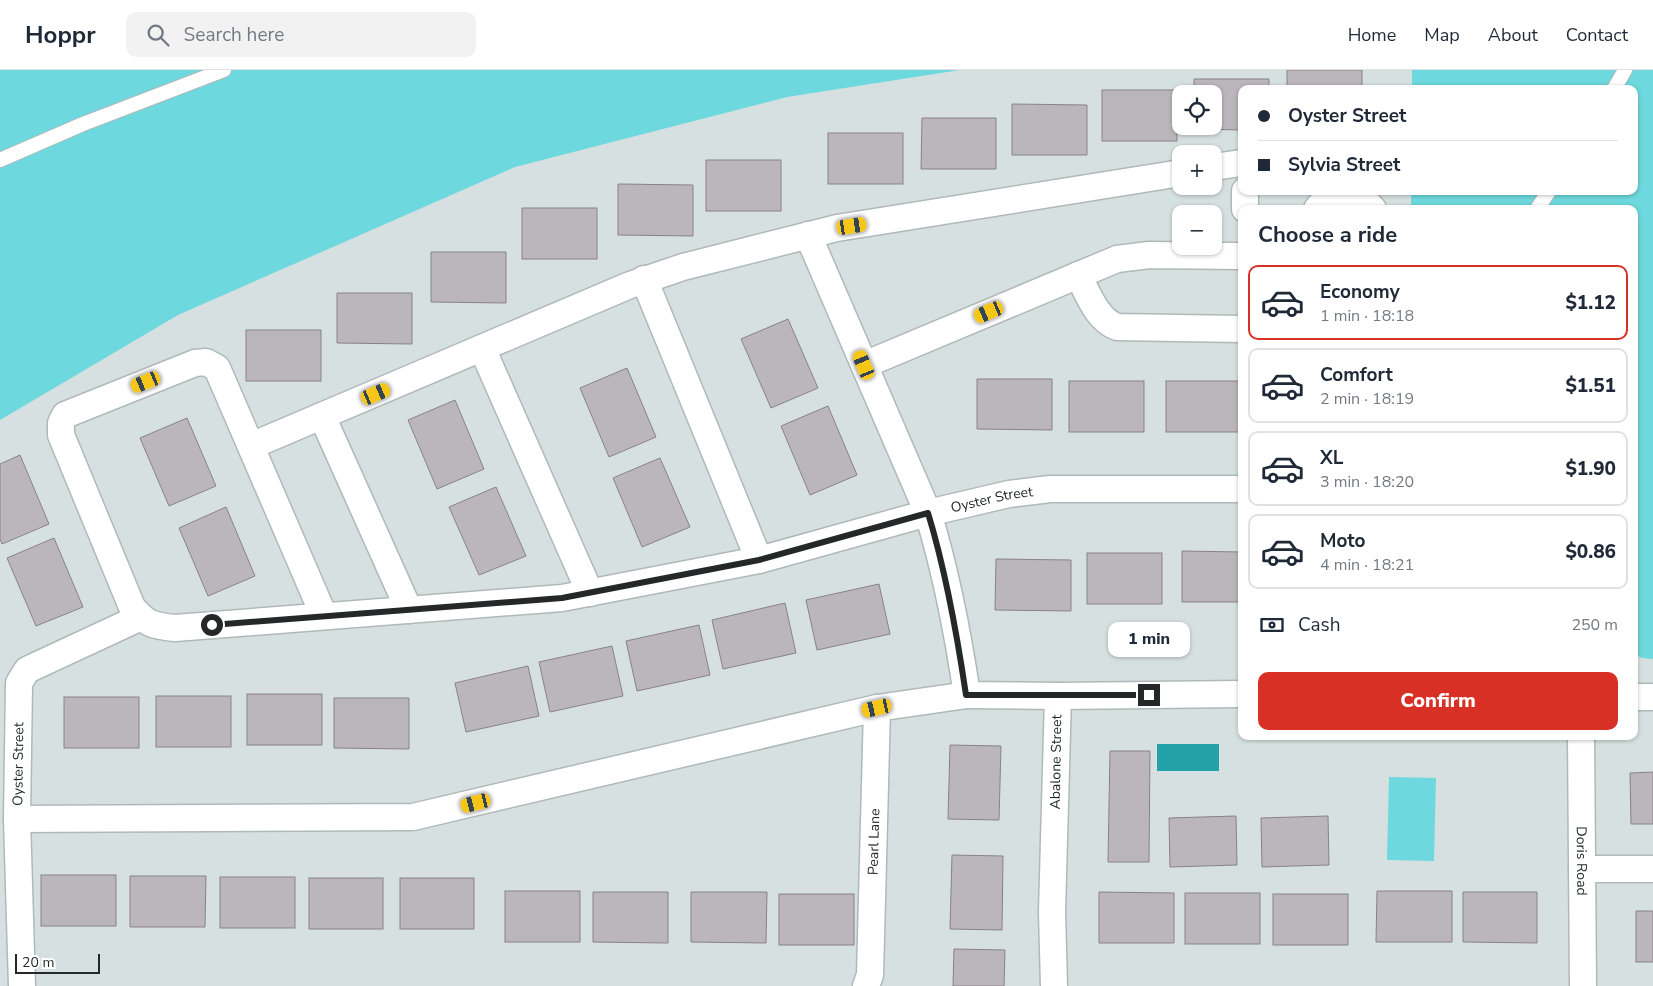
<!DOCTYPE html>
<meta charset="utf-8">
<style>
body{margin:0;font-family:"Nunito Sans",sans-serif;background:#f2f2f3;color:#1f2937;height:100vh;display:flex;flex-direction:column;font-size:19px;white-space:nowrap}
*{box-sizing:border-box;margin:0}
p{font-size:16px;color:#747a83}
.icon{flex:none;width:28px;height:28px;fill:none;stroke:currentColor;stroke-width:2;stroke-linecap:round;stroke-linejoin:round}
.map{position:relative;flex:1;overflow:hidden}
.panel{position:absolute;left:1238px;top:135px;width:400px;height:535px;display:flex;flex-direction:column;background:#fff;border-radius:10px;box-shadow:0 1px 4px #0004}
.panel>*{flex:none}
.banner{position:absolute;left:1238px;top:15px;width:400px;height:110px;border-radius:10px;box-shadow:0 1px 4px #0004;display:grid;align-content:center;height:110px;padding:0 20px;background:#fff}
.buttons{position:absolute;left:1172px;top:15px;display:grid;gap:10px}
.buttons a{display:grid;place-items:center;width:50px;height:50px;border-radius:10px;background:#fff;box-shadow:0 1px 4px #0004;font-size:25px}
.scale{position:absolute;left:15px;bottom:12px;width:85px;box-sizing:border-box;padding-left:5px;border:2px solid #252828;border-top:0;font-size:14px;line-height:18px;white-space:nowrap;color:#252828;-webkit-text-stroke:4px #fff;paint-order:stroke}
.end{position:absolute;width:22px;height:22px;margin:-11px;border:6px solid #252828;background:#fff;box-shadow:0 0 0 2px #fff}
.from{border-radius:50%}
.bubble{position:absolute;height:35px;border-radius:10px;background:#fff;box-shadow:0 1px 4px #0004;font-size:16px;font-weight:800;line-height:35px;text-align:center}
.car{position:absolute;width:15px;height:30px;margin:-15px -8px;border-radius:6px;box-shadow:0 0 4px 1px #0007;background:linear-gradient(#f5c518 24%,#345 0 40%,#f5c518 0 76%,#345 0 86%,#f5c518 0)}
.banner b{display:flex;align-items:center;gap:18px;height:48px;font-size:19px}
.banner b+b{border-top:1px solid #e0e1e3}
.banner i{width:12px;height:12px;background:#1f2937}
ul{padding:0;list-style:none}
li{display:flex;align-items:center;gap:15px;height:75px;margin:0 10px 8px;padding:0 10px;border:2px solid #e0e1e3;border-radius:10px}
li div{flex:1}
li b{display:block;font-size:19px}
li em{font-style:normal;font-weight:800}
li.current{border-color:#d93025}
li>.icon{width:45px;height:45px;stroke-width:1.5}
h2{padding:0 20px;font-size:22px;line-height:60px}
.pay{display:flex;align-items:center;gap:12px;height:55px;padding:0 20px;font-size:19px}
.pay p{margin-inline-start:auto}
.cta{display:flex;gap:10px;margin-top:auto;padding:10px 20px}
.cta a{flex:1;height:58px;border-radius:10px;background:#d93025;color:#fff;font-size:20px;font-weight:800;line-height:58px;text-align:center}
header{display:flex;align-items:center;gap:30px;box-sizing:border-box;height:70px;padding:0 25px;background:#fff;border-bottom:1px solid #e0e1e3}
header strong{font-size:24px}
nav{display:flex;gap:28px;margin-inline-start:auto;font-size:18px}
.search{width:350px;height:45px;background:#f2f2f3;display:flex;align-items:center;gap:12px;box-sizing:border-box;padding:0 18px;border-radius:10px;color:#747a83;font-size:19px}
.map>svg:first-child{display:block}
.green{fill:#6dd8dd}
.water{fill:#22a2a8}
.building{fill:#bbb6bb;stroke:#888287}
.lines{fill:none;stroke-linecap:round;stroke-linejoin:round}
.service-casing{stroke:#b0b9b9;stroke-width:16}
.minor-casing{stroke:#b0b9b9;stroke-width:29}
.service{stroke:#fff;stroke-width:14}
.minor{stroke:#fff;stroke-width:26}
.route{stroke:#252828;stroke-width:6}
.labels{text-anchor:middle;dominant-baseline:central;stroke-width:4;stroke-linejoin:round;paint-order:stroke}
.street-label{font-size:14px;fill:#252828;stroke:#fff}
</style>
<header>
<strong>Hoppr</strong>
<div class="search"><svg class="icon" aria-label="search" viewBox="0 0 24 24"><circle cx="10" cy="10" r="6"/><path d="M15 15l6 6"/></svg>Search here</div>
<nav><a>Home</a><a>Map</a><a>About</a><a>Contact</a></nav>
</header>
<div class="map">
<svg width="1653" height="916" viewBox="0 0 1653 916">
<rect width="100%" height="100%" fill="#d7e0e0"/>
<!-- green -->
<g class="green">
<path d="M0,0H960L787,27L515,97L178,245L0,350Z"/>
<path d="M1412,0H1653V589L1642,588L1634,584V139H1411V121H1634V19H1412Z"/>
<path d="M1389,707L1436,708L1434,791L1387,790Z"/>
</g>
<!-- water -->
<rect class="water" x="1157" y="674" width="62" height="27"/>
<!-- building -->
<g class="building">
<rect x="1287" y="0" width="75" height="19"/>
<path d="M1194,9H1269V19H1241V60L1194,59V56H1214V24H1194Z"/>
<rect x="1102" y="20" width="75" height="51"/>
<path d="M1012,34L1087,35V85H1012Z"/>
<path d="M922,48H996V99H921Z"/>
<rect x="828" y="63" width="75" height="51"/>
<rect x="706" y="90" width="75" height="51"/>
<path d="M618,114L693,115V166L618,165Z"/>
<rect x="522" y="138" width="75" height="51"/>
<path d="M431,182H506V233L431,232Z"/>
<path d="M337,223H412V274L337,273Z"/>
<path d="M788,249L818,318L771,338L741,269Z"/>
<rect x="246" y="260" width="75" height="51"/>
<path d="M627,298L656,367L609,387L580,318Z"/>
<path d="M977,309H1052V360L977,359Z"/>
<rect x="1069" y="311" width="75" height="51"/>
<rect x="1166" y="311" width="75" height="51"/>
<path d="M455,330L484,399L437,419L408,350Z"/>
<path d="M828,336L857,405L810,425L781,356Z"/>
<path d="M187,348L216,416L169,436L140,368Z"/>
<path d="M20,385L49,454L2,474L0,469V394Z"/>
<path d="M660,388L690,457L642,477L613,408Z"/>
<path d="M496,417L526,486L479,505L449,437Z"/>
<path d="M226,437L255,506L208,526L179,458Z"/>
<path d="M54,468L83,537L36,556L7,488Z"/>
<path d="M1182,481L1241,482V532H1182Z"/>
<rect x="1087" y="483" width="75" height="51"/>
<path d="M996,489L1071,490V541L995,540Z"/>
<path d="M879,514L890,564L817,580L806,530Z"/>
<path d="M785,533L796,583L723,599L712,550Z"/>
<path d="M699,555L710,605L637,621L626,571Z"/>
<path d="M612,576L623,626L550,642L539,592Z"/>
<path d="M528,596L539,646L466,662L455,613Z"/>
<rect x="247" y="624" width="75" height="51"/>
<rect x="156" y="626" width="75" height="51"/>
<rect x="64" y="627" width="75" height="51"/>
<path d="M334,628H409V679L334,678Z"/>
<path d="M950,675L1001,676L999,750L948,749Z"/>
<path d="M1110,681H1150L1149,792H1108Z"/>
<path d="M1653,702V754H1631L1630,703Z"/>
<path d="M1236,746L1237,795L1170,797L1169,748Z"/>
<path d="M1328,746L1329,795L1262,797L1261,748Z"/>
<path d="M952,785L1003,786L1002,860L950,859Z"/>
<rect x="41" y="805" width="75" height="51"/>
<path d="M130,806H206L205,857H130Z"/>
<rect x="220" y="807" width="75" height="51"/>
<rect x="309" y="808" width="74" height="51"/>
<rect x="400" y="808" width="74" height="51"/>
<rect x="505" y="821" width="75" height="51"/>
<path d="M1377,821H1452V872H1376Z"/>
<path d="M593,822H668V873L593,872Z"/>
<path d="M691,822H767L766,873L691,872Z"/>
<path d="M1099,822L1174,823V873H1099Z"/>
<path d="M1463,822H1537V873L1463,872Z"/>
<rect x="1185" y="823" width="75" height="51"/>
<rect x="779" y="824" width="75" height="51"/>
<rect x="1273" y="824" width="75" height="51"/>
<rect x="1636" y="841" width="17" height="51"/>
<path d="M954,879L1005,880L1004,916H953Z"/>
</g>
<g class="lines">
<defs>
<g id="service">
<path d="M1614,19L1625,0"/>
<path d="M0,90L83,54L224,0"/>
<path d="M1537,139L1549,121"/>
</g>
<g id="minor">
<path d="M1214,97L1241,93"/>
<path d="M1245,139V121"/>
<path d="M1317,139C1331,120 1358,122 1373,139"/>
<path d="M808,165L928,443C946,502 958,564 967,625L1058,626L1052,842L1054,916"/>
<path d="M1078,205C1088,223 1096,249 1117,257L1241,259"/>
<path d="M644,209L759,490"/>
<path d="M482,278L590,523"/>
<path d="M864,295L1117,189L1149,185L1241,186"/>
<path d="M322,346L409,540"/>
<path d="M251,376L630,215L683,197L837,158L1181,103"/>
<path id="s1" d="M324,546L217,298L206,292L195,293L65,345L61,353V365L132,537C146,554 153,556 175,558L562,528L759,490L928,443L1009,424L1050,419H1241"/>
<path d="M1058,626L1241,624"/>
<path d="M1634,627H1653"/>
<path id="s2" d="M1581,666L1583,916"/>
<path d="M17,749L413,747L877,638L967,625"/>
<path d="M1582,799H1653"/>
<path id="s3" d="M22,916L17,749L19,613L27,600L141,547"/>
<path id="s4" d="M866,916L870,905L877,638"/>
</g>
</defs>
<!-- service casing -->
<use href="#service" class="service-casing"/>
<!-- minor casing -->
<use href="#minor" class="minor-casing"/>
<!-- service -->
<use href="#service" class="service"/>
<!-- minor -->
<use href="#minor" class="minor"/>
</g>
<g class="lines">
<!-- route -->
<path class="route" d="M212,555L562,528L759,490L928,443C946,502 957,564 966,625H1149"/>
</g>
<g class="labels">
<!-- street labels -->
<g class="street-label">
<text stroke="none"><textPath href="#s1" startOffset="1520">Oyster Street</textPath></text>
<text transform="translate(1056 692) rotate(-89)">Abalone Street</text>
<text stroke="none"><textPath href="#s3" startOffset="222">Oyster Street</textPath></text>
<text stroke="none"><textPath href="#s4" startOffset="145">Pearl Lane</textPath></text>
<text stroke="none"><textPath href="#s2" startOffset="125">Doris Road</textPath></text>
</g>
</g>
</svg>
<div class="buttons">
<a><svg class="icon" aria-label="locate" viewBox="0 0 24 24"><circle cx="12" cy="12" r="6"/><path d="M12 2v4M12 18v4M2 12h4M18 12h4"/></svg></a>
<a>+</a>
<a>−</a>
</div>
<div class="scale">20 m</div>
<i class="end from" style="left:212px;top:555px"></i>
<i class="end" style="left:1149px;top:625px"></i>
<div class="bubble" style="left:1108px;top:552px;width:82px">1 min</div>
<i class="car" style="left:852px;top:156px;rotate:81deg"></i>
<i class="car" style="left:989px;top:242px;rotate:247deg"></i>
<i class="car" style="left:864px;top:295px;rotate:337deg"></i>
<i class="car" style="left:146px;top:312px;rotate:248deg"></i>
<i class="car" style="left:376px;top:324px;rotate:67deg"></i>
<i class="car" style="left:877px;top:638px;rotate:257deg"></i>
<i class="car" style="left:476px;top:733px;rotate:256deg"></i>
<div class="banner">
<b><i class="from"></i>Oyster Street</b>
<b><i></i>Sylvia Street</b>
</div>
<section class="panel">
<h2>Choose a ride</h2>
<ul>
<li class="current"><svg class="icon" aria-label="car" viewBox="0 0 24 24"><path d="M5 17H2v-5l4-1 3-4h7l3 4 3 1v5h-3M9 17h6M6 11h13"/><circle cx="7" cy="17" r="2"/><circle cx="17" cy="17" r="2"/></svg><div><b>Economy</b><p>1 min · 18:18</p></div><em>$1.12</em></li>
<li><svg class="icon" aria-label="car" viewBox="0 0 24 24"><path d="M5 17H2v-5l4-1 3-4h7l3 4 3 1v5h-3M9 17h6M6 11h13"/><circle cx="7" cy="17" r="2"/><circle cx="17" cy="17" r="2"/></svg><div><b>Comfort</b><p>2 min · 18:19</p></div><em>$1.51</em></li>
<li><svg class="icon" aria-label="car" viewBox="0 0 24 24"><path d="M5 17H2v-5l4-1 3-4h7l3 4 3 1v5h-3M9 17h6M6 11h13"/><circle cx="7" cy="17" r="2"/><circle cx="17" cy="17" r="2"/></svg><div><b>XL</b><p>3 min · 18:20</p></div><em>$1.90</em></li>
<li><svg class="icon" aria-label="car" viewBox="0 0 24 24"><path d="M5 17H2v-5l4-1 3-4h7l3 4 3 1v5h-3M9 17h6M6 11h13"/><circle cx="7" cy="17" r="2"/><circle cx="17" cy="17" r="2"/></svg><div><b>Moto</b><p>4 min · 18:21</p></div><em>$0.86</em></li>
</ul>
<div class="pay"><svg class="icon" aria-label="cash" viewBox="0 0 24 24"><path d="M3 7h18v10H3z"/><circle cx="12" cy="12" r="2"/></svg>Cash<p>250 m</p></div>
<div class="cta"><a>Confirm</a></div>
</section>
</div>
